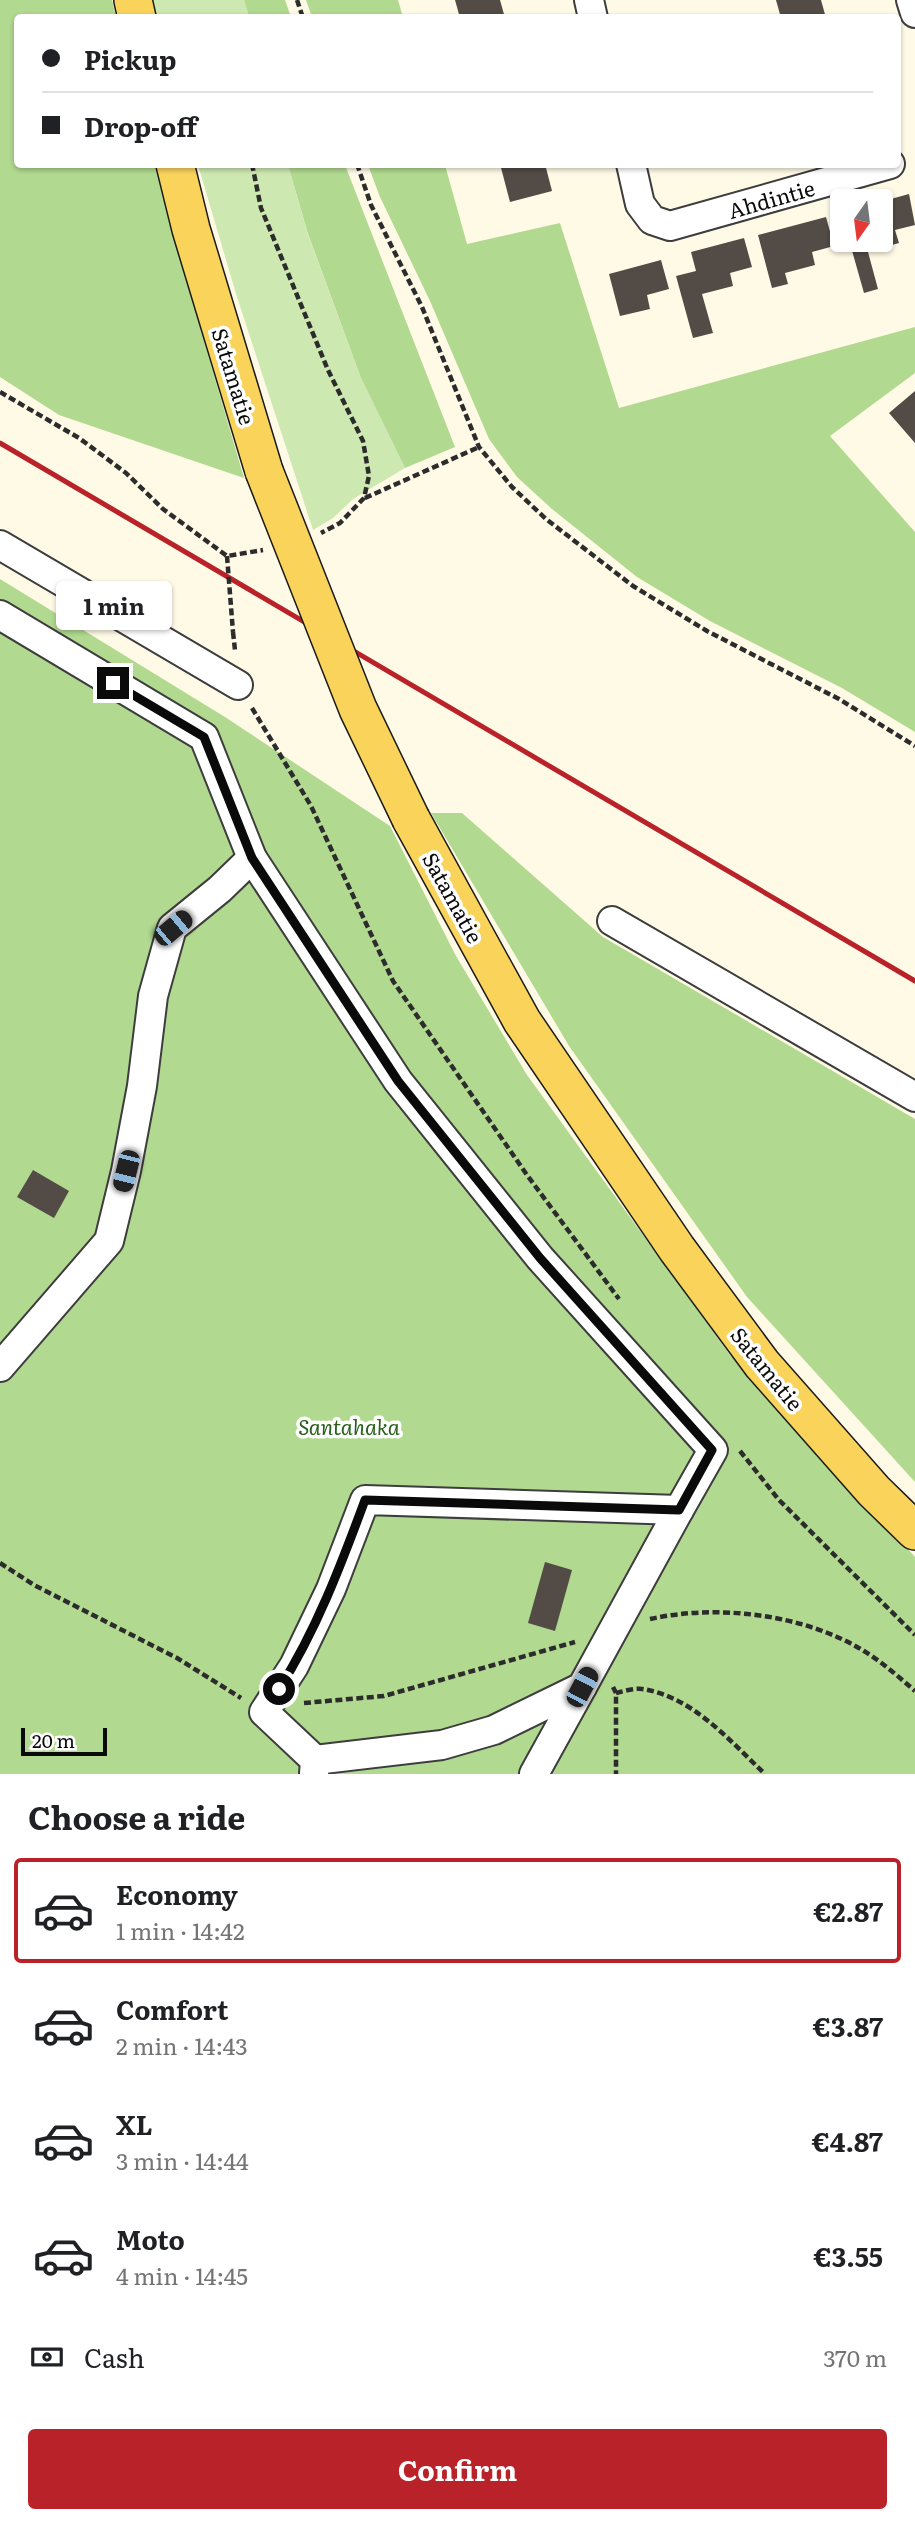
<!DOCTYPE html>
<meta charset="utf-8">
<style>
body{margin:0;font-family:Literata,serif;background:#f6f6f6;color:#202124;height:100vh;display:flex;flex-direction:column;font-size:26px;white-space:nowrap}
*{box-sizing:border-box;margin:0}
p{font-size:23px;color:#757577}
.icon{flex:none;width:38px;height:38px;fill:none;stroke:currentColor;stroke-width:2;stroke-linecap:round;stroke-linejoin:round}
.map{position:relative;height:1774px;overflow:hidden}
.side{display:flex;flex-direction:column;background:#fff;flex:1}
.side>*{flex:none}
.guide{position:absolute;left:14px;top:14px;width:887px;height:154px;border-radius:7px;box-shadow:0 2px 5px #0004;display:grid;align-content:center;height:154px;padding:0 28px;background:#fff}
.needle{width:46px;rotate:194deg}
.tools{position:absolute;left:830px;top:189px;display:grid;gap:14px}
.tools a{display:grid;place-items:center;width:63px;height:63px;border-radius:7px;background:#fff;box-shadow:0 2px 5px #0004;font-size:35px}
.scale{position:absolute;left:21px;bottom:18px;width:86px;box-sizing:border-box;padding-left:7px;border:4px solid #0a0a0a;border-top:0;font-size:19px;line-height:24px;white-space:nowrap;color:#0a0a0a;-webkit-text-stroke:5px #fff;paint-order:stroke}
.end{position:absolute;width:32px;height:32px;margin:-16px;border:9px solid #0a0a0a;background:#fff;box-shadow:0 0 0 4px #fff}
.from{border-radius:50%}
.bubble{position:absolute;height:49px;border-radius:7px;background:#fff;box-shadow:0 2px 5px #0004;font-size:23px;font-weight:700;line-height:49px;text-align:center}
.car{position:absolute;width:21px;height:42px;margin:-21px -10px;border-radius:9px;box-shadow:0 0 5px 2px #0007;background:linear-gradient(#222 24%,#8ab4d8 0 40%,#222 0 76%,#8ab4d8 0 86%,#222 0)}
.guide b{display:flex;align-items:center;gap:24px;height:66px;font-size:26px}
.guide b+b{border-top:2px solid #e0e0e0}
.guide i{width:18px;height:18px;background:#202124}
ul{padding:0;list-style:none}
li{display:flex;align-items:center;gap:21px;height:105px;margin:0 14px 10px;padding:0 14px;border:4px solid transparent;border-radius:7px}
li div{flex:1}
li b{display:block;font-size:26px}
li em{font-style:normal;font-weight:700}
li.active{border-color:#b92229}
li>.icon{width:63px;height:63px;stroke-width:1.5}
h2{padding:0 28px;font-size:32px;line-height:84px}
.pay{display:flex;align-items:center;gap:18px;height:77px;padding:0 28px;font-size:26px}
.pay p{margin-inline-start:auto}
.button{display:flex;gap:14px;margin-top:auto;padding:14px 28px}
.button a{flex:1;height:80px;border-radius:7px;background:#b92229;color:#fff;font-size:28px;font-weight:700;line-height:80px;text-align:center}
.map>svg:first-child{display:block}
.green{fill:#cee8b1}
.forest{fill:#b1d990}
.building{fill:#524b46}
.lines{fill:none;stroke-linecap:round;stroke-linejoin:round}
.minor-casing{stroke:#3d3d3d;stroke-width:32}
.major-casing{stroke:#1b1b1b;stroke-width:40}
.path{stroke:#2c2c2c;stroke-width:4.5;stroke-dasharray:7 3.5;stroke-linecap:butt}
.minor{stroke:#fff;stroke-width:28}
.major{stroke:#fad35b;stroke-width:37}
.rail{stroke:#b92229;stroke-width:5}
.major-bridge-casing{stroke:#1b1b1b;stroke-width:40;stroke-linecap:butt}
.path-bridge{stroke:#2c2c2c;stroke-width:4.5;stroke-dasharray:7 3.5;stroke-linecap:butt}
.major-bridge{stroke:#fad35b;stroke-width:37}
.route{stroke:#0a0a0a;stroke-width:9}
.labels{text-anchor:middle;dominant-baseline:central;stroke-width:7;stroke-linejoin:round;paint-order:stroke}
.street-label{font-size:21px;fill:#0a0a0a;stroke:#fff}
.park-label{font-size:21px;font-style:italic;fill:#29601b;stroke:#fff}
</style>
<div class="map">
<svg width="915" height="1774" viewBox="0 0 915 1774">
<rect width="100%" height="100%" fill="#fffae6"/>
<!-- green -->
<g class="green">
<path d="M150,0H244L249,17H155Z"/>
<path d="M198,165H288L308,235L361,378L405,468L353,499L333,518L313,530L237,297Z"/>
</g>
<!-- forest -->
<g class="forest">
<path d="M0,0H112L116,17L18,18V164L157,165L202,334L244,478L59,415L0,377Z"/>
<path d="M244,0H285L291,17H249Z"/>
<path d="M306,0H398L403,17H312Z"/>
<path d="M288,165H345L455,447L405,468L361,378L308,234Z"/>
<path d="M368,165H445L467,244L560,223L619,408L915,327V373L830,436L915,532V732L842,688L710,621L637,577L552,509L517,477L489,439L430,301L380,197Z"/>
<path d="M0,579L225,717L390,826L456,956L527,1075L730,1355L915,1557V1774H0Z"/>
<path d="M431,813H462L603,937L915,1119V1482L747,1297L569,1046Z"/>
</g>
<!-- building -->
<g class="building">
<path d="M455,0H500L505,18H460Z"/>
<path d="M776,0H821L826,18H781Z"/>
<path d="M500,164H545L552,191L510,202Z"/>
<path d="M909,194L915,225L895,230L899,243L868,252L878,289L864,293L849,240H880V202Z"/>
<path d="M826,217L834,246L812,252L815,265L785,273L788,284L772,288L758,235Z"/>
<path d="M744,238L752,267L730,273L733,286L702,294L713,333L693,338L676,276L696,271L691,252Z"/>
<path d="M661,260L669,289L647,295L650,309L620,316L609,274Z"/>
<path d="M915,391V443L889,413Z"/>
<path d="M33,1170L69,1191L54,1218L17,1197Z"/>
<path d="M545,1562L572,1570L555,1631L528,1623Z"/>
</g>
<g class="lines">
<defs>
<g id="minor">
<path d="M589,0L593,18"/>
<path d="M911,0L915,13"/>
<path d="M631,164L640,204L652,220L670,226L890,164"/>
<path d="M0,545L238,685"/>
<path d="M0,615L204,737L252,858L398,1081L540,1258L713,1450L679,1510L365,1500L331,1589L294,1666L264,1712L315,1760L314,1774"/>
<path d="M612,921L915,1097"/>
<path d="M0,1367L109,1241L126,1171L142,1086L153,996L172,928L220,889L252,858"/>
<path d="M315,1760L442,1745L494,1730L582,1687L679,1510"/>
<path d="M534,1774L582,1687"/>
</g>
<g id="major">
<path d="M133,0L137,18"/>
<path d="M175,164L191,229L264,471"/>
<path d="M411,819L522,1021L677,1249L762,1364L874,1491L915,1531"/>
</g>
</defs>
<!-- minor casing -->
<use href="#minor" class="minor-casing"/>
<!-- major casing -->
<use href="#major" class="major-casing"/>
<!-- path -->
<g class="path">
<path d="M297,0L303,18"/>
<path d="M252,164L261,208L328,370L363,441L369,476L364,498L340,523L321,533"/>
<path d="M357,164L371,205L422,307L479,447L512,487L546,519L633,586L707,631L839,699L915,746"/>
<path d="M0,392L79,438L126,473L163,509L227,556L263,550"/>
<path d="M365,498L479,447"/>
<path d="M233,632L235,650"/>
<path d="M252,708L311,806L393,981L527,1175L619,1299"/>
<path d="M740,1451L779,1500L915,1635"/>
<path d="M0,1563L34,1585L177,1658L241,1698"/>
<path d="M650,1619C718,1604 804,1614 864,1651C882,1662 899,1677 915,1691"/>
<path d="M613,1687L616,1693V1774"/>
<path d="M616,1693C624,1691 634,1688 642,1689C692,1696 730,1741 765,1774"/>
<path d="M304,1703L384,1696L575,1642"/>
</g>
<!-- minor -->
<use href="#minor" class="minor"/>
<!-- major -->
<use href="#major" class="major"/>
<!-- rail -->
<path class="rail" d="M0,443L915,981"/>
<defs>
<path id="major-bridge" d="M264,471L358,709L411,819"/>
</defs>
<!-- major-bridge casing -->
<use href="#major-bridge" class="major-bridge-casing"/>
<!-- path-bridge -->
<path class="path-bridge" d="M227,556L233,632"/>
<!-- major-bridge -->
<use href="#major-bridge" class="major-bridge"/>
</g>
<g class="lines">
<!-- route -->
<path class="route" d="M113,683L204,737L252,858L398,1081L540,1258L712,1450L679,1510L365,1500C341,1565 316,1631 279,1689"/>
</g>
<g class="labels">
<!-- street labels -->
<g class="street-label">
<text transform="translate(771 198) rotate(-16)">Ahdintie</text>
<text transform="translate(235 376) rotate(73)">Satamatie</text>
<text transform="translate(454 897) rotate(61)">Satamatie</text>
<text transform="translate(768 1368) rotate(51)">Satamatie</text>
</g>
<!-- park labels -->
<g class="park-label">
<text x="349" y="1425">Santahaka</text>
</g>
</g>
</svg>
<div class="tools">
<a><svg class="needle" viewBox="-14 -14 28 28"><path d="M0-13l5 13h-10z" fill="#e53935"/><path d="M0 13l5-13h-10z" fill="#757577"/></svg></a>
</div>
<div class="scale">20 m</div>
<i class="end from" style="left:279px;top:1689px"></i>
<i class="end" style="left:113px;top:683px"></i>
<div class="bubble" style="left:56px;top:581px;width:116px">1 min</div>
<i class="car" style="left:173px;top:928px;rotate:50deg"></i>
<i class="car" style="left:126px;top:1171px;rotate:194deg"></i>
<i class="car" style="left:582px;top:1687px;rotate:28deg"></i>
<div class="guide">
<b><i class="from"></i>Pickup</b>
<b><i></i>Drop-off</b>
</div>
</div>
<section class="side">
<h2>Choose a ride</h2>
<ul>
<li class="active"><svg class="icon" aria-label="car" viewBox="0 0 24 24"><path d="M5 17H2v-5l4-1 3-4h7l3 4 3 1v5h-3M9 17h6M6 11h13"/><circle cx="7" cy="17" r="2"/><circle cx="17" cy="17" r="2"/></svg><div><b>Economy</b><p>1 min · 14:42</p></div><em>€2.87</em></li>
<li><svg class="icon" aria-label="car" viewBox="0 0 24 24"><path d="M5 17H2v-5l4-1 3-4h7l3 4 3 1v5h-3M9 17h6M6 11h13"/><circle cx="7" cy="17" r="2"/><circle cx="17" cy="17" r="2"/></svg><div><b>Comfort</b><p>2 min · 14:43</p></div><em>€3.87</em></li>
<li><svg class="icon" aria-label="car" viewBox="0 0 24 24"><path d="M5 17H2v-5l4-1 3-4h7l3 4 3 1v5h-3M9 17h6M6 11h13"/><circle cx="7" cy="17" r="2"/><circle cx="17" cy="17" r="2"/></svg><div><b>XL</b><p>3 min · 14:44</p></div><em>€4.87</em></li>
<li><svg class="icon" aria-label="car" viewBox="0 0 24 24"><path d="M5 17H2v-5l4-1 3-4h7l3 4 3 1v5h-3M9 17h6M6 11h13"/><circle cx="7" cy="17" r="2"/><circle cx="17" cy="17" r="2"/></svg><div><b>Moto</b><p>4 min · 14:45</p></div><em>€3.55</em></li>
</ul>
<div class="pay"><svg class="icon" aria-label="cash" viewBox="0 0 24 24"><path d="M3 7h18v10H3z"/><circle cx="12" cy="12" r="2"/></svg>Cash<p>370 m</p></div>
<div class="button"><a>Confirm</a></div>
</section>
